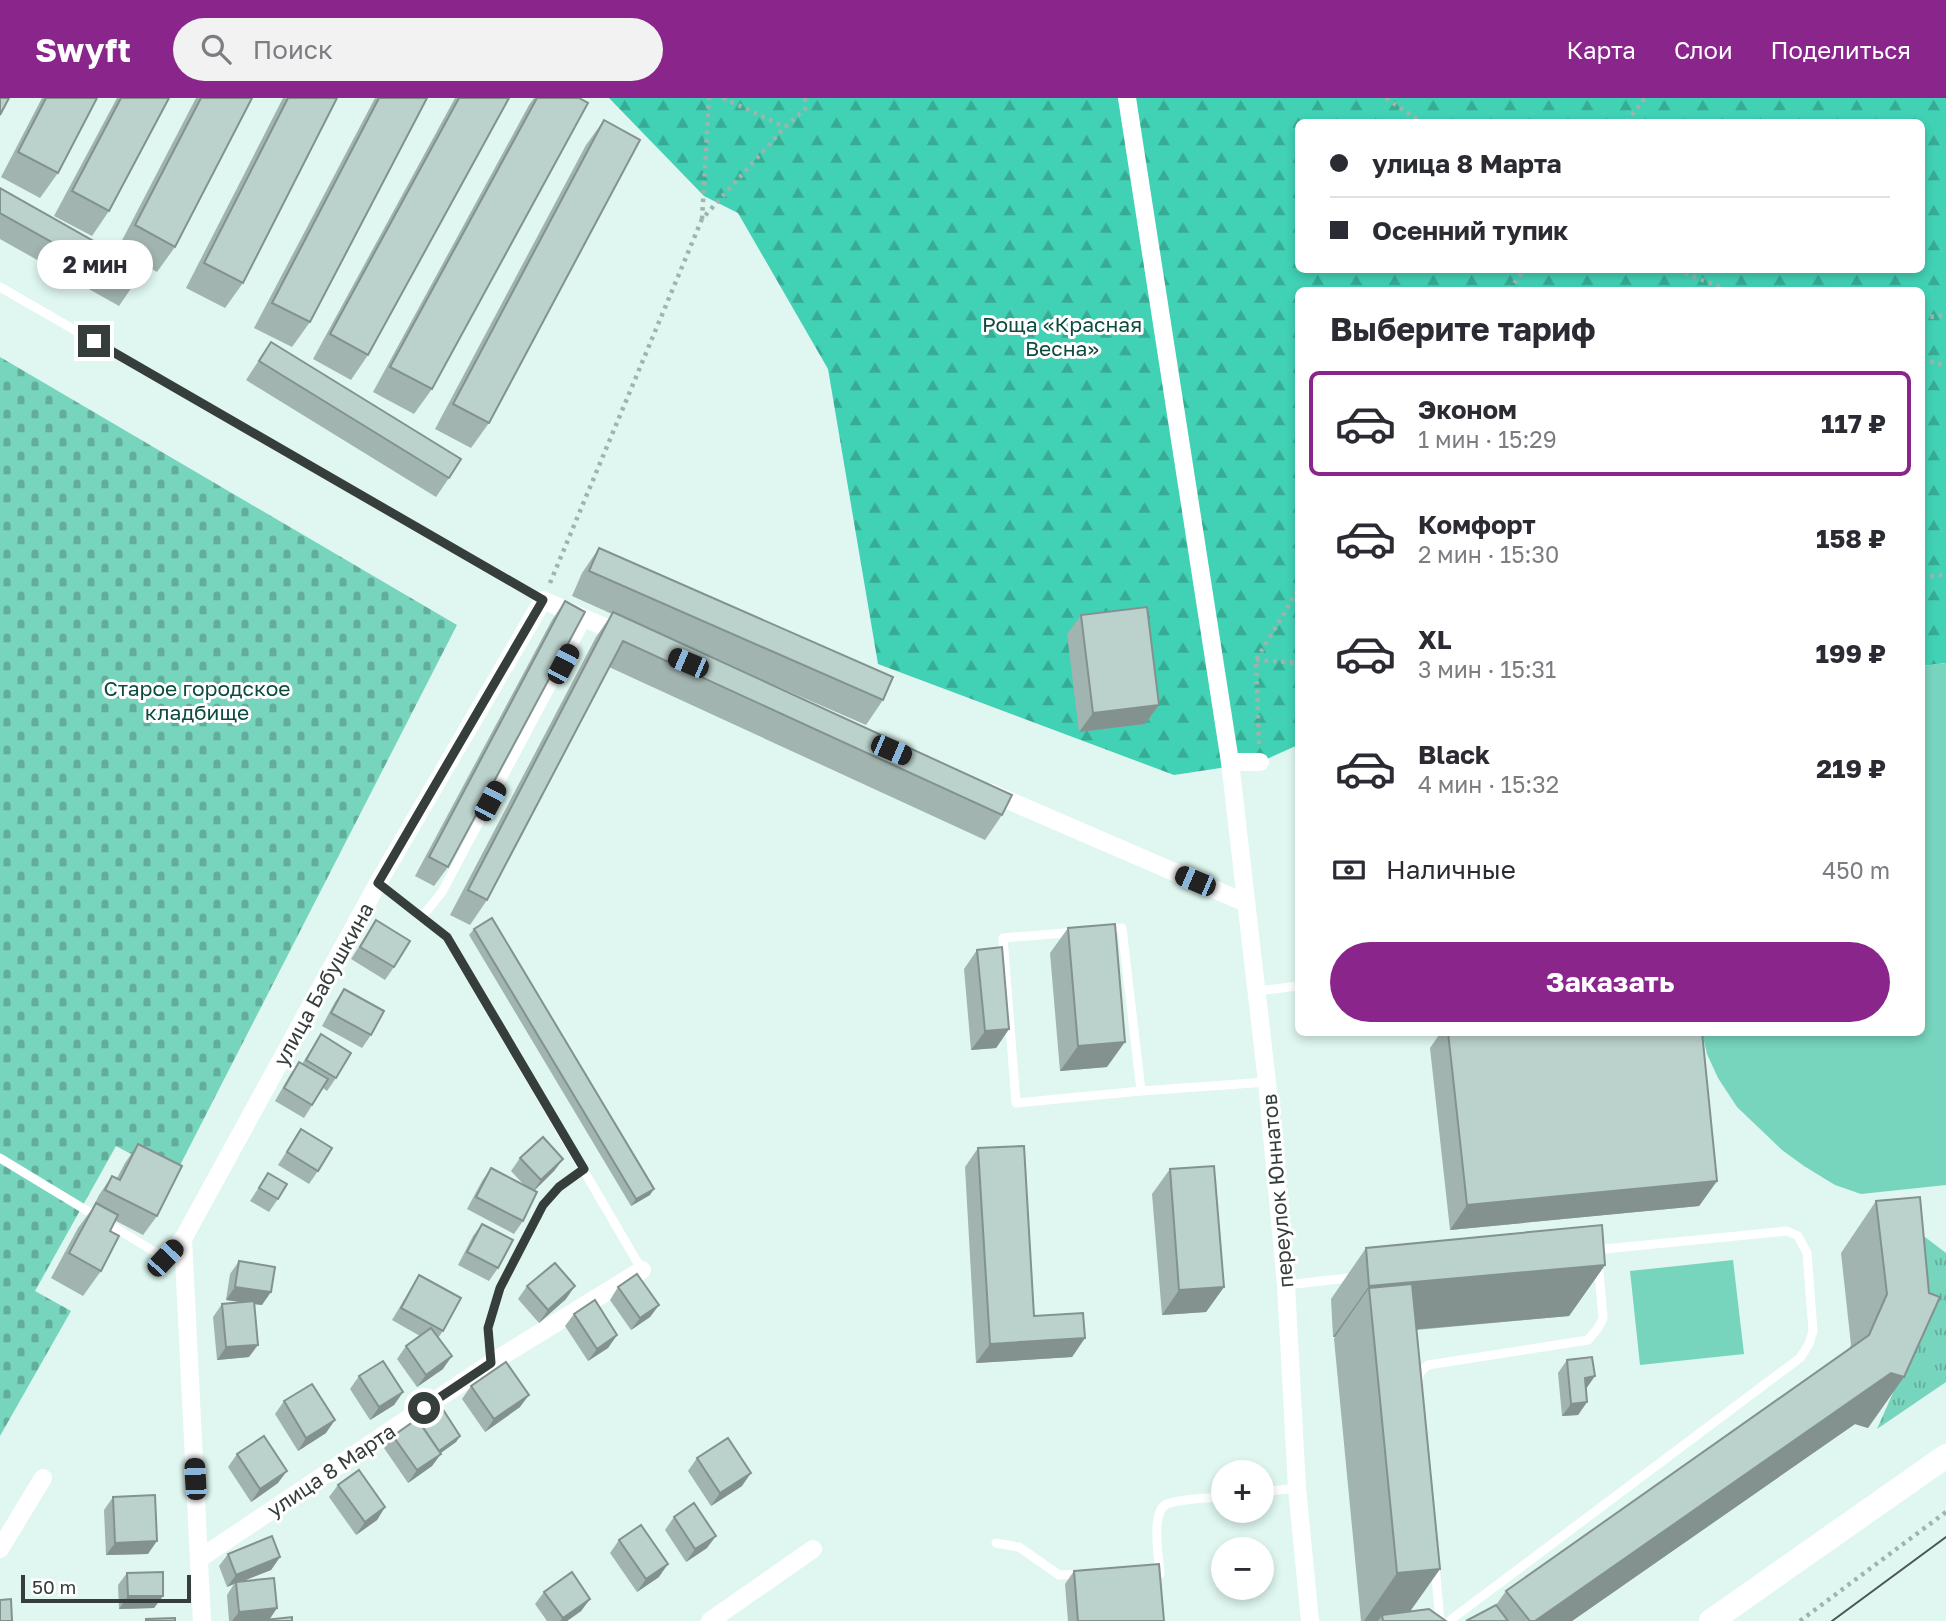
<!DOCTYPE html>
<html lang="ru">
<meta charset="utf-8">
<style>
body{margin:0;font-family:"Golos Text",sans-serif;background:#f2f2f3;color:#2b2b33;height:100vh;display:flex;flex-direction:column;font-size:26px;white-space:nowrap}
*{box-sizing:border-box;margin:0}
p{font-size:23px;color:#7c7c81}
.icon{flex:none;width:38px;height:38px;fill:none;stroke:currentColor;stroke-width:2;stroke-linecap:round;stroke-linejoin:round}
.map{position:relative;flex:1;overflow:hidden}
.details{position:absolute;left:1295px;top:189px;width:630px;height:749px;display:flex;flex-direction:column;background:#fff;border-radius:10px;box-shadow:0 4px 10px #0003}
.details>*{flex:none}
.top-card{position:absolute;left:1295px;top:21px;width:630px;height:154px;border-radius:10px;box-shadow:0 4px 10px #0003;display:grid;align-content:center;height:154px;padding:0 35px;background:#fff}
.buttons{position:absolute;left:1211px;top:1362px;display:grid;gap:14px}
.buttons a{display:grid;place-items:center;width:63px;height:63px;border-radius:50%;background:#fff;box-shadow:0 4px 10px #0003;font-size:35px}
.scale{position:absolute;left:21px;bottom:18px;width:170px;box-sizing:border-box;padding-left:7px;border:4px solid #353e3b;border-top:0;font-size:19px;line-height:24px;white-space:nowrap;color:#353e3b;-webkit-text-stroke:5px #fff;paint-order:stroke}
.end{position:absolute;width:32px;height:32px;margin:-16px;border:9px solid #353e3b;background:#fff;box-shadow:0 0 0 4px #fff}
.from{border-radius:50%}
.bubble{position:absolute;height:49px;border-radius:24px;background:#fff;box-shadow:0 4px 10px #0003;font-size:23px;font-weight:700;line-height:49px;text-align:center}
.car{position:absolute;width:21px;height:42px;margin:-21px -10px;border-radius:9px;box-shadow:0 0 5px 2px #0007;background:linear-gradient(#222 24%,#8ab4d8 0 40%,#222 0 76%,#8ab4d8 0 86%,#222 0)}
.top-card b{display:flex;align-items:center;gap:24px;height:66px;font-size:26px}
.top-card b+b{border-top:2px solid #e1e1e2}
.top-card i{width:18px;height:18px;background:#2b2b33}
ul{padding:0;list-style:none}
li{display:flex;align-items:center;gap:21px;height:105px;margin:0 14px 10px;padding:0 21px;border:4px solid transparent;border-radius:10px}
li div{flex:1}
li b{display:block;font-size:26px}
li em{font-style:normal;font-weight:700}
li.selected{border-color:#8a258c}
li>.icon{width:63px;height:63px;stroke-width:1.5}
h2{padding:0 35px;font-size:32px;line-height:84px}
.pay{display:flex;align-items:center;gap:18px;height:77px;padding:0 35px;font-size:26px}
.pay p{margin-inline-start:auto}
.primary-button{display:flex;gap:14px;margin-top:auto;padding:14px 35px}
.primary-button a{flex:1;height:80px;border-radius:42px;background:#8a258c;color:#fff;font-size:28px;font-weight:700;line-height:80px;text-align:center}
header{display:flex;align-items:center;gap:42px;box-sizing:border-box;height:98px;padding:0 35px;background:#8a258c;color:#fff}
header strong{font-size:33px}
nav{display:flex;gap:38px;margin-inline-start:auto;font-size:24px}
.search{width:490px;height:63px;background:#f2f2f3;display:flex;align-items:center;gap:18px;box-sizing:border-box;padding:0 24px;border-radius:38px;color:#7c7c81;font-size:26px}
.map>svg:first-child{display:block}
.grass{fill:url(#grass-tufts)}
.forest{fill:url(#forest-firs);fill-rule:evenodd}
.cemetery{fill:url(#cemetery-stones)}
.park{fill:#77d4bd}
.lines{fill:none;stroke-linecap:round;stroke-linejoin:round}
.path{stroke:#a0b3ad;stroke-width:4.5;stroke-dasharray:3.5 5;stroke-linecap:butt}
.lane{stroke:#fff;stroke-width:9}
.street{stroke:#fff;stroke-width:18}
.secondary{stroke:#fff;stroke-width:24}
.tram{stroke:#4c5754;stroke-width:2}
.wall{fill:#a1b4af}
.shaded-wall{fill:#83928e}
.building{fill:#bbd1cb;stroke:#83928e;stroke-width:2}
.route{stroke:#353e3b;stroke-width:9}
.labels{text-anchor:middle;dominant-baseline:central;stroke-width:6;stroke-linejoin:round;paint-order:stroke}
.park-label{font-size:21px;fill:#0e4b3f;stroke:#fff}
.street-label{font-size:21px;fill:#353e3b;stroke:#fff}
</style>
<header>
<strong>Swyft</strong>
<div class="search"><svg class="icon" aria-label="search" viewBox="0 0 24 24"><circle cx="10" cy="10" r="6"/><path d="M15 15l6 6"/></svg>Поиск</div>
<nav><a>Карта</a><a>Слои</a><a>Поделиться</a></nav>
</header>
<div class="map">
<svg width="1946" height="1523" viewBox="0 0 1946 1523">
<defs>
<pattern id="grass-tufts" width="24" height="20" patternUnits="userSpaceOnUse" patternTransform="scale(1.75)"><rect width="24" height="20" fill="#77d4bd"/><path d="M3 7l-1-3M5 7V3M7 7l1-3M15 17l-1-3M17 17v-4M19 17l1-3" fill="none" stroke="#62ad9b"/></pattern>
<pattern id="forest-firs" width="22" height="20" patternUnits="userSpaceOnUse" patternTransform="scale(1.75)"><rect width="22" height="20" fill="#41d1b4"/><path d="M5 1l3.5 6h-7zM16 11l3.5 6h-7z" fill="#37ab94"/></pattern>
<pattern id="cemetery-stones" width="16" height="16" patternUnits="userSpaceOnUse" patternTransform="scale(1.75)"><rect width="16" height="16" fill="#77d4bd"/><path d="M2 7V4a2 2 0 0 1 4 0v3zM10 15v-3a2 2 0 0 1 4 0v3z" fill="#62ad9b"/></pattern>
</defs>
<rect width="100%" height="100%" fill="#dff7f0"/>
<!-- grass -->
<path class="grass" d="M1895,1139H1925L1946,1155V1284L1877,1331L1915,1245Z"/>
<!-- forest -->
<path class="forest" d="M609,0H1946V565L1922,568V192H1298V647L1260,664L1174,677L878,566L828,271L738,115L704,98ZM1298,24H1922V172H1298Z"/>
<!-- cemetery -->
<path class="cemetery" d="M0,259L457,527L174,1079L116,1048L35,1193L71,1213L0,1338Z"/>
<!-- park -->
<g class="park">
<path d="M1946,565V1087L1861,1096L1835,1087L1804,1068L1782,1052L1737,1009L1718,980L1707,956L1702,935L1922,934V568Z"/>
<path d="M1733,1162L1744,1256L1640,1267L1630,1173Z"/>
</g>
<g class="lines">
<!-- path -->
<g class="path">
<path d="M723,0L785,29"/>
<path d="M1386,0L1421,24"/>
<path d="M1627,24L1645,0"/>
<path d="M702,121L709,0"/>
<path d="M1677,172L1728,192"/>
<path d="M1509,192L1524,172"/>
<path d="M1922,220L1946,217"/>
<path d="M1922,261L1946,268"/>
<path d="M1922,480L1946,476"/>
<path d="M550,485L702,121L785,29L805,11V0"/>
<path d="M1256,562L1298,565"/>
<path d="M1259,646L1256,562L1298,492"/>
<path d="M1800,1523L1946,1414"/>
</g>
<!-- lane -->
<g class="lane">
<path d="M0,189L543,502"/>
<path d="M378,785L447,839L642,1172"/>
<path d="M422,819L442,794L587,521"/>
<path d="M1104,831L1122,830L1141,993"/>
<path d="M1077,834L1003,840L1016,1005L1141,993L1267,984"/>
<path d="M1257,893L1298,888"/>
<path d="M0,1060L165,1160"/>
<path d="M1286,1187L1357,1179"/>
<path d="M491,1265L488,1231L500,1190L543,1107L559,1089L584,1071"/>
<path d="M1417,1284L1421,1273L1428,1267L1588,1242L1598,1230L1603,1220L1598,1163"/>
<path d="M1262,1394L1297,1390"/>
<path d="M996,1445L1019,1449L1059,1477L1081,1476"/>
<path d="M1435,1468L1440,1523"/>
<path d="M1160,1476C1159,1459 1150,1413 1167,1406C1178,1401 1210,1400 1223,1399"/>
<path d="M1449,1523L1800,1260L1809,1246L1813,1233L1807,1155L1798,1138L1787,1133L1594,1152"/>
</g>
<!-- street -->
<g class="street">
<path d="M1127,0L1230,664L1267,984L1286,1187L1297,1390L1310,1523"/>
<path d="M1230,664H1260"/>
<path d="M989,694L1246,805"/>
<path d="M183,1141L202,1523"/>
<path d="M165,1160L183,1141L378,785L543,502L625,538"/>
<path d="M0,1451L43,1380"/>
<path d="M199,1461L491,1265L642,1172"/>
<path d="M710,1523L813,1451"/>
</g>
<!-- secondary -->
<path class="secondary" d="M1711,1523L1946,1358"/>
<!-- tram -->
<path class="tram" d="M1832,1523L1946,1439"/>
</g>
<!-- wall -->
<g class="wall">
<path d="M42,0H97L58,75L40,100L1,79Z"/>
<path d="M117,0H169L109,113L92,138L54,118Z"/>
<path d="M196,0H252L175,149L157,174L117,152Z"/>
<path d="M283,0H337L243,185L225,210L186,190Z"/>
<path d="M375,0H427L310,224L292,249L254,230Z"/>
<path d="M455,0H509L368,257L351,282L313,261Z"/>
<path d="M534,0H579L432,291L414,316L373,294L529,7Z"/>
<path d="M604,22L489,325L471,350L435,331L586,47Z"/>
<path d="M0,90L132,189L119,208L0,141Z"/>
<path d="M271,244L449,380L436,399L246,282Z"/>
<path d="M599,450L883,602L866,627L737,571L1002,717L985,742L609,569L487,802L470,827L450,817L596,539L612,516L572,498L582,475Z"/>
<path d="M565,503L448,769L434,788L415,778L552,522Z"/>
<path d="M1081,517L1159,607L1145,626L1079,634L1067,536Z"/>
<path d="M376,822L394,869L385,882L351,861Z"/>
<path d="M1068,830L1107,969L1060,973L1050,855Z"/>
<path d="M474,831L650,1097L631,1108L469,837Z"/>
<path d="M977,852L1009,931L996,950L971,952L964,871Z"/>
<path d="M344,891L371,937L362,950L322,928L335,904Z"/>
<path d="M1441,934H1702L1717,1083L1699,1108L1450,1132L1430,950Z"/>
<path d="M321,936L336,980L327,993L323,990L304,1020L275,1003L290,977L299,964L302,966Z"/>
<path d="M301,1031L318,1073L309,1086L278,1067Z"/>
<path d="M138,1046L157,1118L143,1137L116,1123L110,1133L101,1173L83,1198L51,1180L78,1130L92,1111L99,1097L112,1078L117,1080L125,1065Z"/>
<path d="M978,1050L1034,1218L1085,1240L1072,1259L976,1265L965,1069Z"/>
<path d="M520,1060L563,1061L554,1073L534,1092L523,1123L514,1136L467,1111L482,1083L491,1070L525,1088L511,1073Z"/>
<path d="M1170,1071L1224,1189L1206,1214L1162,1217L1152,1096Z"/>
<path d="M268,1075L278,1101L269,1114L250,1103Z"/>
<path d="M1920,1099L1868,1330L1855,1326L1572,1523H1466L1496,1507L1506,1493L1849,1251L1851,1247L1841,1155L1876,1103Z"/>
<path d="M482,1126L498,1170L489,1183L458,1167L473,1138Z"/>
<path d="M1366,1150L1605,1167L1569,1218L1416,1232L1440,1471L1410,1513L1446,1523H1361L1334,1241L1335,1239H1333L1331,1201Z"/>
<path d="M239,1163L262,1207L254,1206L249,1259L217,1262L213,1219L222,1206L243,1204L226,1202L230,1176Z"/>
<path d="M419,1177L443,1233L438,1240L443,1271L417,1289L397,1261L406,1248L420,1238L392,1222L411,1190Z"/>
<path d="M527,1188L566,1201L539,1225L518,1201Z"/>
<path d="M618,1189L659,1207L650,1219L631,1232L610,1202Z"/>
<path d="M574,1216L617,1237L608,1250L588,1263L565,1228Z"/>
<path d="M1567,1262L1586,1291L1587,1304L1578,1317L1562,1318L1558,1275Z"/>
<path d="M359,1278L403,1294L394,1307L370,1322L350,1291Z"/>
<path d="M471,1288L520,1309L485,1334L462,1301Z"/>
<path d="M284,1303L326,1335L298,1353L275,1316Z"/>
<path d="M420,1325L460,1338L456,1344L441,1355L432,1368L408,1385L384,1350L393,1338Z"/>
<path d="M237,1356L278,1385L251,1404L228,1369Z"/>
<path d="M697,1360L742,1388L711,1408L688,1373Z"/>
<path d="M338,1387L385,1409L377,1422L356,1437L329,1399Z"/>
<path d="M113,1399L148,1456L106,1457L104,1412Z"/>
<path d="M674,1419L707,1450L686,1464L665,1432Z"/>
<path d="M619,1442L659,1479L637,1494L610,1455Z"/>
<path d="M228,1456L280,1459L271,1472L242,1483L277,1510L270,1521L292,1523H229L227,1497L234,1486L227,1489L219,1468Z"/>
<path d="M1074,1473L1164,1523H1068L1065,1486Z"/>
<path d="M127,1475L163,1498L154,1510L119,1511L118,1487Z"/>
<path d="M544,1494L590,1501L581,1513L567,1523H547L535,1506Z"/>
</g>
<!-- shaded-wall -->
<g class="shaded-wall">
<path d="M1159,607L1145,626L1079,634L1093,615Z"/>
<path d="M1009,931L996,950L971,952L985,933Z"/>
<path d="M1125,944L1107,969L1060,973L1078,948Z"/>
<path d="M563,1061L554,1073L532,1095L541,1082Z"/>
<path d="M1717,1083L1699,1108L1450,1132L1467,1107Z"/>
<path d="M654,1091L650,1097L631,1108L636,1101Z"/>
<path d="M1605,1167L1569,1218L1374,1235L1369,1190L1335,1239H1333L1369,1188Z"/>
<path d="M575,1188L566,1201L539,1225L548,1212Z"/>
<path d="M235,1189L271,1194L262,1207L226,1202Z"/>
<path d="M1224,1189L1206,1214L1162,1217L1179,1192Z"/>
<path d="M659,1207L650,1219L631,1232L640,1220Z"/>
<path d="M617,1237L608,1250L588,1263L597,1251Z"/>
<path d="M1085,1240L1072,1259L976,1265L990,1246Z"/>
<path d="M258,1247L249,1259L217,1262L226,1249Z"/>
<path d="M452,1258L443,1271L417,1289L426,1277Z"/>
<path d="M1891,1275L1904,1279L1868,1330L1855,1326L1572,1523H1535Z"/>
<path d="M1595,1278L1586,1291L1585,1280Z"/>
<path d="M403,1294L394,1307L370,1322L379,1309Z"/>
<path d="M529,1297L520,1309L485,1334L494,1321Z"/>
<path d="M1587,1304L1578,1317L1562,1318L1571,1306Z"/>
<path d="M335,1322L326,1335L298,1353L306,1340Z"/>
<path d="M460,1338L456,1344L432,1361L437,1354Z"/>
<path d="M441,1356L432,1368L408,1385L417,1372Z"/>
<path d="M287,1373L278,1385L251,1404L260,1391Z"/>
<path d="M751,1375L742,1388L711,1408L720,1395Z"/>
<path d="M385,1409L377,1422L356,1437L365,1424Z"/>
<path d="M716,1438L707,1450L686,1464L695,1451Z"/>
<path d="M157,1443L148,1456L106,1457L115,1445Z"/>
<path d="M280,1459L271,1472L236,1486V1484L234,1486L227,1489L236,1477Z"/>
<path d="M668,1466L659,1479L637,1494L646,1481Z"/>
<path d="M1440,1471L1404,1522L1382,1517L1378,1523H1364L1397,1475Z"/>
<path d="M128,1498H163L154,1510L119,1511Z"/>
<path d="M590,1501L581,1513L567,1523H560L563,1520Z"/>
<path d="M277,1510L268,1523H232L239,1514Z"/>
</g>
<!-- building -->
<g class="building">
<path d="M0,0H9L0,17Z"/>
<path d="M46,0H97L58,75L18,54Z"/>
<path d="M121,0H169L109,113L72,93Z"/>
<path d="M201,0H252L175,149L135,127Z"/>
<path d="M288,0H337L243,185L204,165Z"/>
<path d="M379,0H427L310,224L272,205Z"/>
<path d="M459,0H509L368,257L330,236Z"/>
<path d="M537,0H579L588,5L432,291L390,269Z"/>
<path d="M604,22L640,42L489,325L453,306Z"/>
<path d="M0,90L143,171L132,189L0,115Z"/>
<path d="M271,244L461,361L449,380L259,263Z"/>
<path d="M599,450L893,579L883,602L589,473Z"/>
<path d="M565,503L585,514L448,769L429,759Z"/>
<path d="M1147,509L1159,607L1093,615L1081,517Z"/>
<path d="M613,514L1012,697L1002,717L623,543L487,802L468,792Z"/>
<path d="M492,820L654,1091L636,1101L474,831Z"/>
<path d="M376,822L410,843L394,869L360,849Z"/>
<path d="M1115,826L1125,944L1078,948L1068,830Z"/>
<path d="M1002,849L1009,931L985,933L977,852Z"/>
<path d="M344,891L384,913L371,937L331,915Z"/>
<path d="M1448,934H1702L1717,1083L1467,1107Z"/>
<path d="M321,936L351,955L336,980L306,962Z"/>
<path d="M299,964L328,981L312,1007L284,990Z"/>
<path d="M301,1031L332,1050L318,1073L287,1054Z"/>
<path d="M543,1039L563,1061L541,1082L520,1060Z"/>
<path d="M138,1046L182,1068L157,1118L105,1092L112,1078L120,1082Z"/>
<path d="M1024,1048L1034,1218L1083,1215L1085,1240L990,1246L978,1050Z"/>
<path d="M1214,1068L1224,1189L1179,1192L1170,1071Z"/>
<path d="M491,1070L537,1094L523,1123L476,1099Z"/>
<path d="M268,1075L287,1086L278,1101L259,1090Z"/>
<path d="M1920,1099L1929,1195L1940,1199L1904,1279L1891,1275L1535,1523H1530L1506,1493L1869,1237L1887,1196L1876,1103Z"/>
<path d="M96,1105L118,1117L110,1133L119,1138L101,1173L69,1155Z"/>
<path d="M482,1126L513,1142L498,1170L467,1154Z"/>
<path d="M1602,1127L1605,1167L1369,1188L1366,1150Z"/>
<path d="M239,1163L275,1169L271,1194L235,1189Z"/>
<path d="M555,1165L575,1188L548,1212L527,1188Z"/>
<path d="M637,1176L659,1207L640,1220L618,1189Z"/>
<path d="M419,1177L461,1200L443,1233L401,1210Z"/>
<path d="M1412,1186L1440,1471L1397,1475L1369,1190Z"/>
<path d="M595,1202L617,1237L597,1251L574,1216Z"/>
<path d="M254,1203L258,1247L226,1249L222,1206Z"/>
<path d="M431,1230L452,1258L426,1277L406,1248Z"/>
<path d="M1592,1259L1595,1278L1585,1280L1587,1304L1571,1306L1567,1262Z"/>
<path d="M383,1263L403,1294L379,1309L359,1278Z"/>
<path d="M506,1264L529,1297L494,1321L471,1288Z"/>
<path d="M312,1286L335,1322L306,1340L284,1303Z"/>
<path d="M442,1310L460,1338L439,1353L420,1325Z"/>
<path d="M417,1321L441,1356L417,1372L393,1338Z"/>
<path d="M264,1338L287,1373L260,1391L237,1356Z"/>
<path d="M728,1340L751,1375L720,1395L697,1360Z"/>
<path d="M359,1372L385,1409L365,1424L338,1387Z"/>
<path d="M155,1397L157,1443L115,1445L113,1399Z"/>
<path d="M694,1405L716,1438L695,1451L674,1419Z"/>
<path d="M641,1427L668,1466L646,1481L619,1442Z"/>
<path d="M272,1438L280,1459L236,1477L228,1456Z"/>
<path d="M1159,1466L1164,1523H1078L1074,1473Z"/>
<path d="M163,1474V1498H128L127,1475Z"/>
<path d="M572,1474L590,1501L563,1520L544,1494Z"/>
<path d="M274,1480L277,1510L239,1514L236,1484Z"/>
<path d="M11,1501L12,1523H0V1502Z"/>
<path d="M1496,1507L1508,1523H1466Z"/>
<path d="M1429,1511L1446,1523H1383L1382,1517Z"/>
<path d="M292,1519V1523H255Z"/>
<path d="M175,1520V1523H146V1521Z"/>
</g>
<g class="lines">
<!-- route -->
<path class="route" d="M94,243L543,502L378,785L447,839L584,1071L559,1089L543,1107L500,1190L488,1230L491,1265L424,1310"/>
</g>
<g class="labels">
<!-- park labels -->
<g class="park-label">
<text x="1062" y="226">Роща «Красная<tspan x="1062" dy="24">Весна»</tspan></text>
<text x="197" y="590">Старое городское<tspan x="197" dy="24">кладбище</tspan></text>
</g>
<!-- street labels -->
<g class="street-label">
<text transform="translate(323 886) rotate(-61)">улица Бабушкина</text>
<text transform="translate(1277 1093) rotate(-95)">переулок Юннатов</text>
<text transform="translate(331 1372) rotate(-34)">улица 8 Марта</text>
</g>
</g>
</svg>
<div class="buttons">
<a>+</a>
<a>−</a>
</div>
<div class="scale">50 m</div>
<i class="end from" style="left:424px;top:1310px"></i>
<i class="end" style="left:94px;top:243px"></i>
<div class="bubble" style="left:37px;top:142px;width:116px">2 мин</div>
<i class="car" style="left:688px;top:565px;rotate:293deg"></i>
<i class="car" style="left:563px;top:566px;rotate:28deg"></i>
<i class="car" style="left:891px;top:652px;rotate:113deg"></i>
<i class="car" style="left:490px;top:703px;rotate:28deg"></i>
<i class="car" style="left:1195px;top:783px;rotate:293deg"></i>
<i class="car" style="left:165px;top:1160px;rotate:43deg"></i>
<i class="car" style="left:195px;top:1381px;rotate:357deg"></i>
<div class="top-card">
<b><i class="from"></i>улица 8 Марта</b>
<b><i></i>Осенний тупик</b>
</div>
<section class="details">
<h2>Выберите тариф</h2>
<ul>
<li class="selected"><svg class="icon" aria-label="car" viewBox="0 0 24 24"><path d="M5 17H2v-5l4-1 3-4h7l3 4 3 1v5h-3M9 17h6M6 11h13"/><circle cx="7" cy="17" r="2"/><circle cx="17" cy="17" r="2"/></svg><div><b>Эконом</b><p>1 мин · 15:29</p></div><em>117 ₽</em></li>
<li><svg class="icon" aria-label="car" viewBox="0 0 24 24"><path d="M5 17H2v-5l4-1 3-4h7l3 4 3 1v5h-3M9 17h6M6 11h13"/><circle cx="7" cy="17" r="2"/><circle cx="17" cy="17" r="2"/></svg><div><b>Комфорт</b><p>2 мин · 15:30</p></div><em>158 ₽</em></li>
<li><svg class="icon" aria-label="car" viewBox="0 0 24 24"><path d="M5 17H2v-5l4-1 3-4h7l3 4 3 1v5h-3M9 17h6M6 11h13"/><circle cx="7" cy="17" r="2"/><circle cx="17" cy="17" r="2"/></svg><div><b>XL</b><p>3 мин · 15:31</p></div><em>199 ₽</em></li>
<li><svg class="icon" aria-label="car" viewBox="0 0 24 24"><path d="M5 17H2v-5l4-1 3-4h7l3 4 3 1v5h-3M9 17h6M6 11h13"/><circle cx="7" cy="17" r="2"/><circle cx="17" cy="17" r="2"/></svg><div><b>Black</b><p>4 мин · 15:32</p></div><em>219 ₽</em></li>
</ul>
<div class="pay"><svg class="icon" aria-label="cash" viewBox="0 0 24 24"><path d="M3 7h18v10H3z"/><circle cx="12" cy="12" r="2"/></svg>Наличные<p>450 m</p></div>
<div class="primary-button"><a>Заказать</a></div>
</section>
</div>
